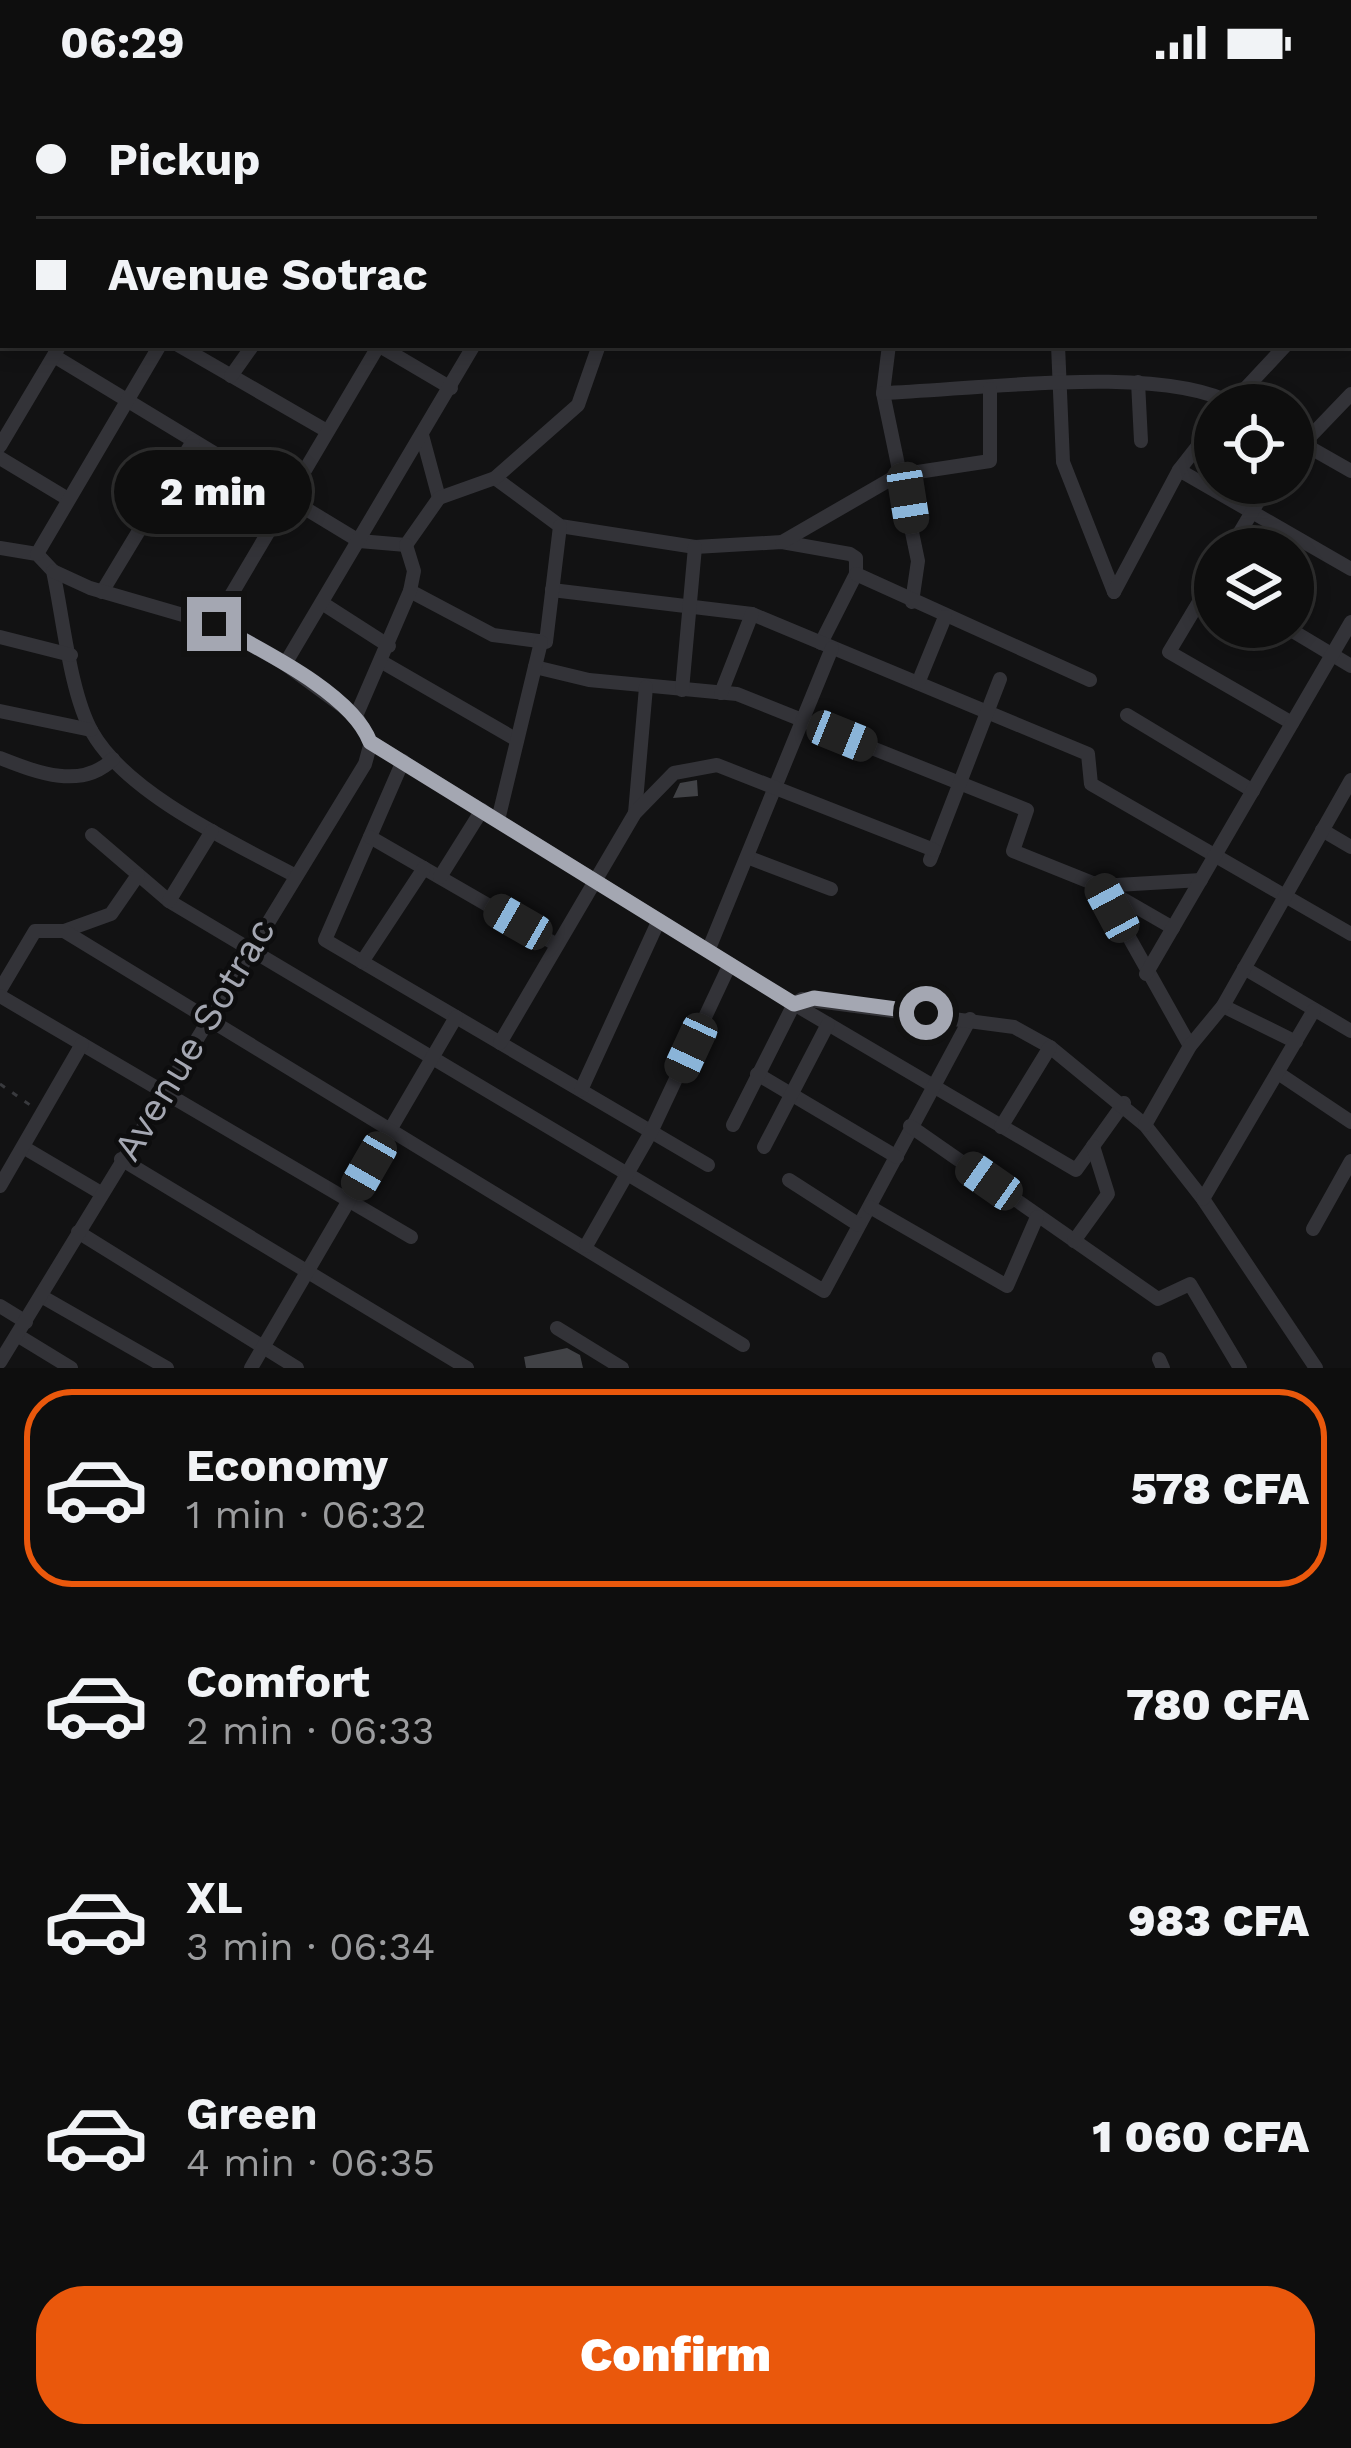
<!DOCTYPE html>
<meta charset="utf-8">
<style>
body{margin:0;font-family:"Work Sans",sans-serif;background:#171717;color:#f1f3f6;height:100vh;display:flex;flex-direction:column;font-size:45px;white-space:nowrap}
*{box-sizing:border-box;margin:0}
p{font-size:39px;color:#9b9c9e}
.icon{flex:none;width:66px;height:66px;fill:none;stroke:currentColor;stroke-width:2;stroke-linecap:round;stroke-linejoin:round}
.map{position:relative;height:1284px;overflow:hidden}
.details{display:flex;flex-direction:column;background:#0e0e0e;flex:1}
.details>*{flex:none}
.top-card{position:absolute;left:0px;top:0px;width:1353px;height:264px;box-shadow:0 6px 18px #0003,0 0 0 3px #2e2e2e;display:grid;align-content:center;height:264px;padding:0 36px;background:#0e0e0e}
.fabs{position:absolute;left:1194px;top:300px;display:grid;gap:24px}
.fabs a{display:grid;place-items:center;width:120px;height:120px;border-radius:50%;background:#0e0e0e;box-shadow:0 6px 18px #0003,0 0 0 3px #2e2e2e;font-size:60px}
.end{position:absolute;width:54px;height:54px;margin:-27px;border:15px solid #a4a7b2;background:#111;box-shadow:0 0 0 6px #111}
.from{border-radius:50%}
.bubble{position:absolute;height:84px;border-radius:42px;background:#0e0e0e;box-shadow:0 6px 18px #0003,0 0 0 3px #2e2e2e;font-size:39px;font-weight:800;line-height:84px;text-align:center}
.car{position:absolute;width:36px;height:72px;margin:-36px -18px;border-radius:15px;box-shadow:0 0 9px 3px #0007;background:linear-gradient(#222 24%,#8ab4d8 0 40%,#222 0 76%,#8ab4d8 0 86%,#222 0)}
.top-card b{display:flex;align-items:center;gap:42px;height:114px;font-size:45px}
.top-card b+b{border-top:3px solid #2e2e2e}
.top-card i{width:30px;height:30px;background:#f1f3f6}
ul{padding:21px 0 0;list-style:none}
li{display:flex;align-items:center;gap:36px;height:198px;margin:0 24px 18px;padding:0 12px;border:6px solid transparent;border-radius:48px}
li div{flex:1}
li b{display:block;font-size:45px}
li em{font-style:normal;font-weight:800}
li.current{border-color:#ea580c}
li>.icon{width:108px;height:108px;stroke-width:1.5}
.primary-button{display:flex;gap:24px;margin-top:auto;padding:24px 36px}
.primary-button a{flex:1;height:138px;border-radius:48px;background:#ea580c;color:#fff;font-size:48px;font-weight:800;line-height:138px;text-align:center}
.status{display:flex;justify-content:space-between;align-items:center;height:84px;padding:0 60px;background:#0e0e0e;direction:ltr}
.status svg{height:33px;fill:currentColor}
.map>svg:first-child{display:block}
.building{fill:#414246}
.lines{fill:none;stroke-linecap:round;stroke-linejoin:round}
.path{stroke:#393a3e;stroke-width:3;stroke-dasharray:6 9;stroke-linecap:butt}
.minor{stroke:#333338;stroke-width:14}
.route{stroke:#a4a7b2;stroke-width:15}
.labels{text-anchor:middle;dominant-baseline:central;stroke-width:9;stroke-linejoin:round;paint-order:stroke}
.street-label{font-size:39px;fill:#a4a7b2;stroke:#0d0d0e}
</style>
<div class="status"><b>06:29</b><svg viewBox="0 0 49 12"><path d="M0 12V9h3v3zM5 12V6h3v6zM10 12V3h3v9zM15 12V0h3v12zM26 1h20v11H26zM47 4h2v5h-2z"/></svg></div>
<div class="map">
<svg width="1351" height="1284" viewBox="0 0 1351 1284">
<rect width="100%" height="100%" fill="#121213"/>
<!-- building -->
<g class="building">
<path d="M697,696L698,712L673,714L680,699Z"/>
<path d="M567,1264L580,1271L583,1284H526L524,1273Z"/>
</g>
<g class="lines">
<!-- path -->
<path class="path" d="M0,1000L30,1021"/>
<!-- minor -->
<g class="minor">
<path d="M361,0L364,3"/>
<path d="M882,0L883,3"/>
<path d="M1099,0V3"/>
<path d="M1247,0L1248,3"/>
<path d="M125,3L128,0"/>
<path d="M220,3L221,0"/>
<path d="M311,3L313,0"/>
<path d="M1335,3L1340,0"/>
<path d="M1350,74L1351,73"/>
<path d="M0,84L3,86"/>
<path d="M1350,89L1351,90"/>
<path d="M0,184L3,186"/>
<path d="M1350,195L1351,194"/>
<path d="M0,214L3,209"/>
<path d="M178,261L327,347"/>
<path d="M378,261L451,304"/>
<path d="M889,261L883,309L918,477L912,518"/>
<path d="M1058,261L1063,378L1114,508"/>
<path d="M54,272L359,457L406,461"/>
<path d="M231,292L253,261"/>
<path d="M1138,298L1141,357"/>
<path d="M883,309C973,306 1162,279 1235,321"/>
<path d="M1230,321L1286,261"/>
<path d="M422,351L439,414"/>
<path d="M1293,354L1351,387"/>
<path d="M1303,360L1351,310"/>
<path d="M0,362L60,261"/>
<path d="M0,374L68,415"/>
<path d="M1179,386L1351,485"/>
<path d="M495,394L560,442L695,463L782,458L850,470L856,474V490L821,559"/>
<path d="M782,458L898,391L990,377V305"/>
<path d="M406,461L439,414L495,394L578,321L599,261"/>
<path d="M0,464L37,470L53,487C63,533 70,609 92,648C127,710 234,759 294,791"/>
<path d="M1230,465L1269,399"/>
<path d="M37,470L160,261"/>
<path d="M856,490L1090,596"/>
<path d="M1215,491L1169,568L1292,639"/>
<path d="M552,506L752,530L1088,670L1091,700L1351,850"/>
<path d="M410,507L493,551L546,558L560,442"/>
<path d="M102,508L193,357"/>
<path d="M1114,508L1179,386L1215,340"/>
<path d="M322,519L389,562"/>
<path d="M214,540L379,261"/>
<path d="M1286,543L1351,582"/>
<path d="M0,553L71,571"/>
<path d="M382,578L517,656"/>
<path d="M285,580L474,261"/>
<path d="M535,583L589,596L737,610L1027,726L1013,767L1100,802L1173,844"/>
<path d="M918,599L945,533"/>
<path d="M682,606L695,463"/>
<path d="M721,609L752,530"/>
<path d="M0,627L91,646"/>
<path d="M1127,631L1253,707"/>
<path d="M356,632L410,507L414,487L406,461"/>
<path d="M371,658L794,920L1076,1086L1124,1019"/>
<path d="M0,674C38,689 82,706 113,675"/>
<path d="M403,677L325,856L708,1081"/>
<path d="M635,729L646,603"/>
<path d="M498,736L541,558"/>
<path d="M1322,746L1351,763"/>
<path d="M92,751L169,817L824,1207L970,935"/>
<path d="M370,753L557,861"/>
<path d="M747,773L831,805"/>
<path d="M930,776L1000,595"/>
<path d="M440,793L482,726"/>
<path d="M1100,802L1201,796"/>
<path d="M1102,805L1190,962"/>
<path d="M169,817L212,747"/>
<path d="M64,847L111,830L138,791"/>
<path d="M708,867L832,564"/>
<path d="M362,878L424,784"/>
<path d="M1244,884L1351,947"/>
<path d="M1146,890L1351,538"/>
<path d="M0,906L35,847H64L743,1261"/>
<path d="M0,912L411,1153"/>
<path d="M1223,922L1296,958"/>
<path d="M500,959L635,729L674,689L717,681L934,766"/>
<path d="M1278,989L1351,1038"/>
<path d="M757,990L897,1073"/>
<path d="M581,1006L659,836"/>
<path d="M733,1041L794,920L802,915L1014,943L1050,963L1145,1041L1203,1115L1316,1284"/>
<path d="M1145,1041L1190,962L1223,922L1351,696"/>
<path d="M910,1042L1158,1215L1190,1200L1240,1284"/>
<path d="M1001,1043L1050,963"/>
<path d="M23,1063L101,1109"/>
<path d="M764,1063L828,940"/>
<path d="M121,1075L467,1284"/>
<path d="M789,1096L859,1141"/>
<path d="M0,1102L82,960"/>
<path d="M1203,1115L1314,926"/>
<path d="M870,1123L1007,1202L1037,1133"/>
<path d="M1313,1145L1351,1077"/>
<path d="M78,1148L297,1284"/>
<path d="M1074,1157L1108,1110L1093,1062"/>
<path d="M586,1162L651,1048L730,880"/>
<path d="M41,1212L167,1284"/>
<path d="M0,1222L26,1238"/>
<path d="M557,1244L622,1284"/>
<path d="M17,1251L71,1284"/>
<path d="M1159,1275L1163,1284"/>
<path d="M0,1278L365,680L371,658L356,632L285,580L214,540L90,504L53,487"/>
<path d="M251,1284L456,933"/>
</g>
</g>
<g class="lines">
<!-- route -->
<path class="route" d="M214,540C259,565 352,609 370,658L794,920L814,914L926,929"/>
</g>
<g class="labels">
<!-- street labels -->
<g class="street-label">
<text transform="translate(194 955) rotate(-59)">Avenue Sotrac</text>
</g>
</g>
</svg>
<div class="fabs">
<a><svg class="icon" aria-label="locate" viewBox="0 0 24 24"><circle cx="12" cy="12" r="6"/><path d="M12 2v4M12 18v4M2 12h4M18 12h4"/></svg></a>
<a><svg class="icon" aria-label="layers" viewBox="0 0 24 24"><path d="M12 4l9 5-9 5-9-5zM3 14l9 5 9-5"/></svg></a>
</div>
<i class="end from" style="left:926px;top:929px"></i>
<i class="end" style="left:214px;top:540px"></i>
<div class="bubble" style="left:114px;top:366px;width:198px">2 min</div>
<i class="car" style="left:908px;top:414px;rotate:171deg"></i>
<i class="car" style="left:842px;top:652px;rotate:112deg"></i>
<i class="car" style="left:1112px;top:824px;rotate:332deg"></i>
<i class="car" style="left:518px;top:838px;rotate:300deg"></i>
<i class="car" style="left:691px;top:964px;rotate:205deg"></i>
<i class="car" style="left:369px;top:1082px;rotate:210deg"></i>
<i class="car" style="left:989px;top:1097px;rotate:305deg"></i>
<div class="top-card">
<b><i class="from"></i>Pickup</b>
<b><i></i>Avenue Sotrac</b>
</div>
</div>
<section class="details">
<ul>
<li class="current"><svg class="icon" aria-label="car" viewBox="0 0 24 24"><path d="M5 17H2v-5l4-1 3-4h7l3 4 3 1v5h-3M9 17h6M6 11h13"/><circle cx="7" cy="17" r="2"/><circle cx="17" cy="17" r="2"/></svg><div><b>Economy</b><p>1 min · 06:32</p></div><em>578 CFA</em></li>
<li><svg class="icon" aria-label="car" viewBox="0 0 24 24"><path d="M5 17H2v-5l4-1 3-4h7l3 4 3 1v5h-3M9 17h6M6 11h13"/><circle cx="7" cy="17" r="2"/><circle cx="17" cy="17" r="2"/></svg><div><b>Comfort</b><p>2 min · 06:33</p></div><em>780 CFA</em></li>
<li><svg class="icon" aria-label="car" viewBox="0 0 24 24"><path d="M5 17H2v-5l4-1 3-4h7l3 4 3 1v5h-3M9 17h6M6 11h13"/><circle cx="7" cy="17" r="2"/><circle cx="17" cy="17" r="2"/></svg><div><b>XL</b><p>3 min · 06:34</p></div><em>983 CFA</em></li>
<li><svg class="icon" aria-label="car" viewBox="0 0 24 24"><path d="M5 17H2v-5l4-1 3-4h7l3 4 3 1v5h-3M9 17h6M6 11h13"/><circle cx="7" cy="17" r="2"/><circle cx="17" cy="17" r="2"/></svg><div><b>Green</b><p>4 min · 06:35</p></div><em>1 060 CFA</em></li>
</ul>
<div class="primary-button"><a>Confirm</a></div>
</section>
